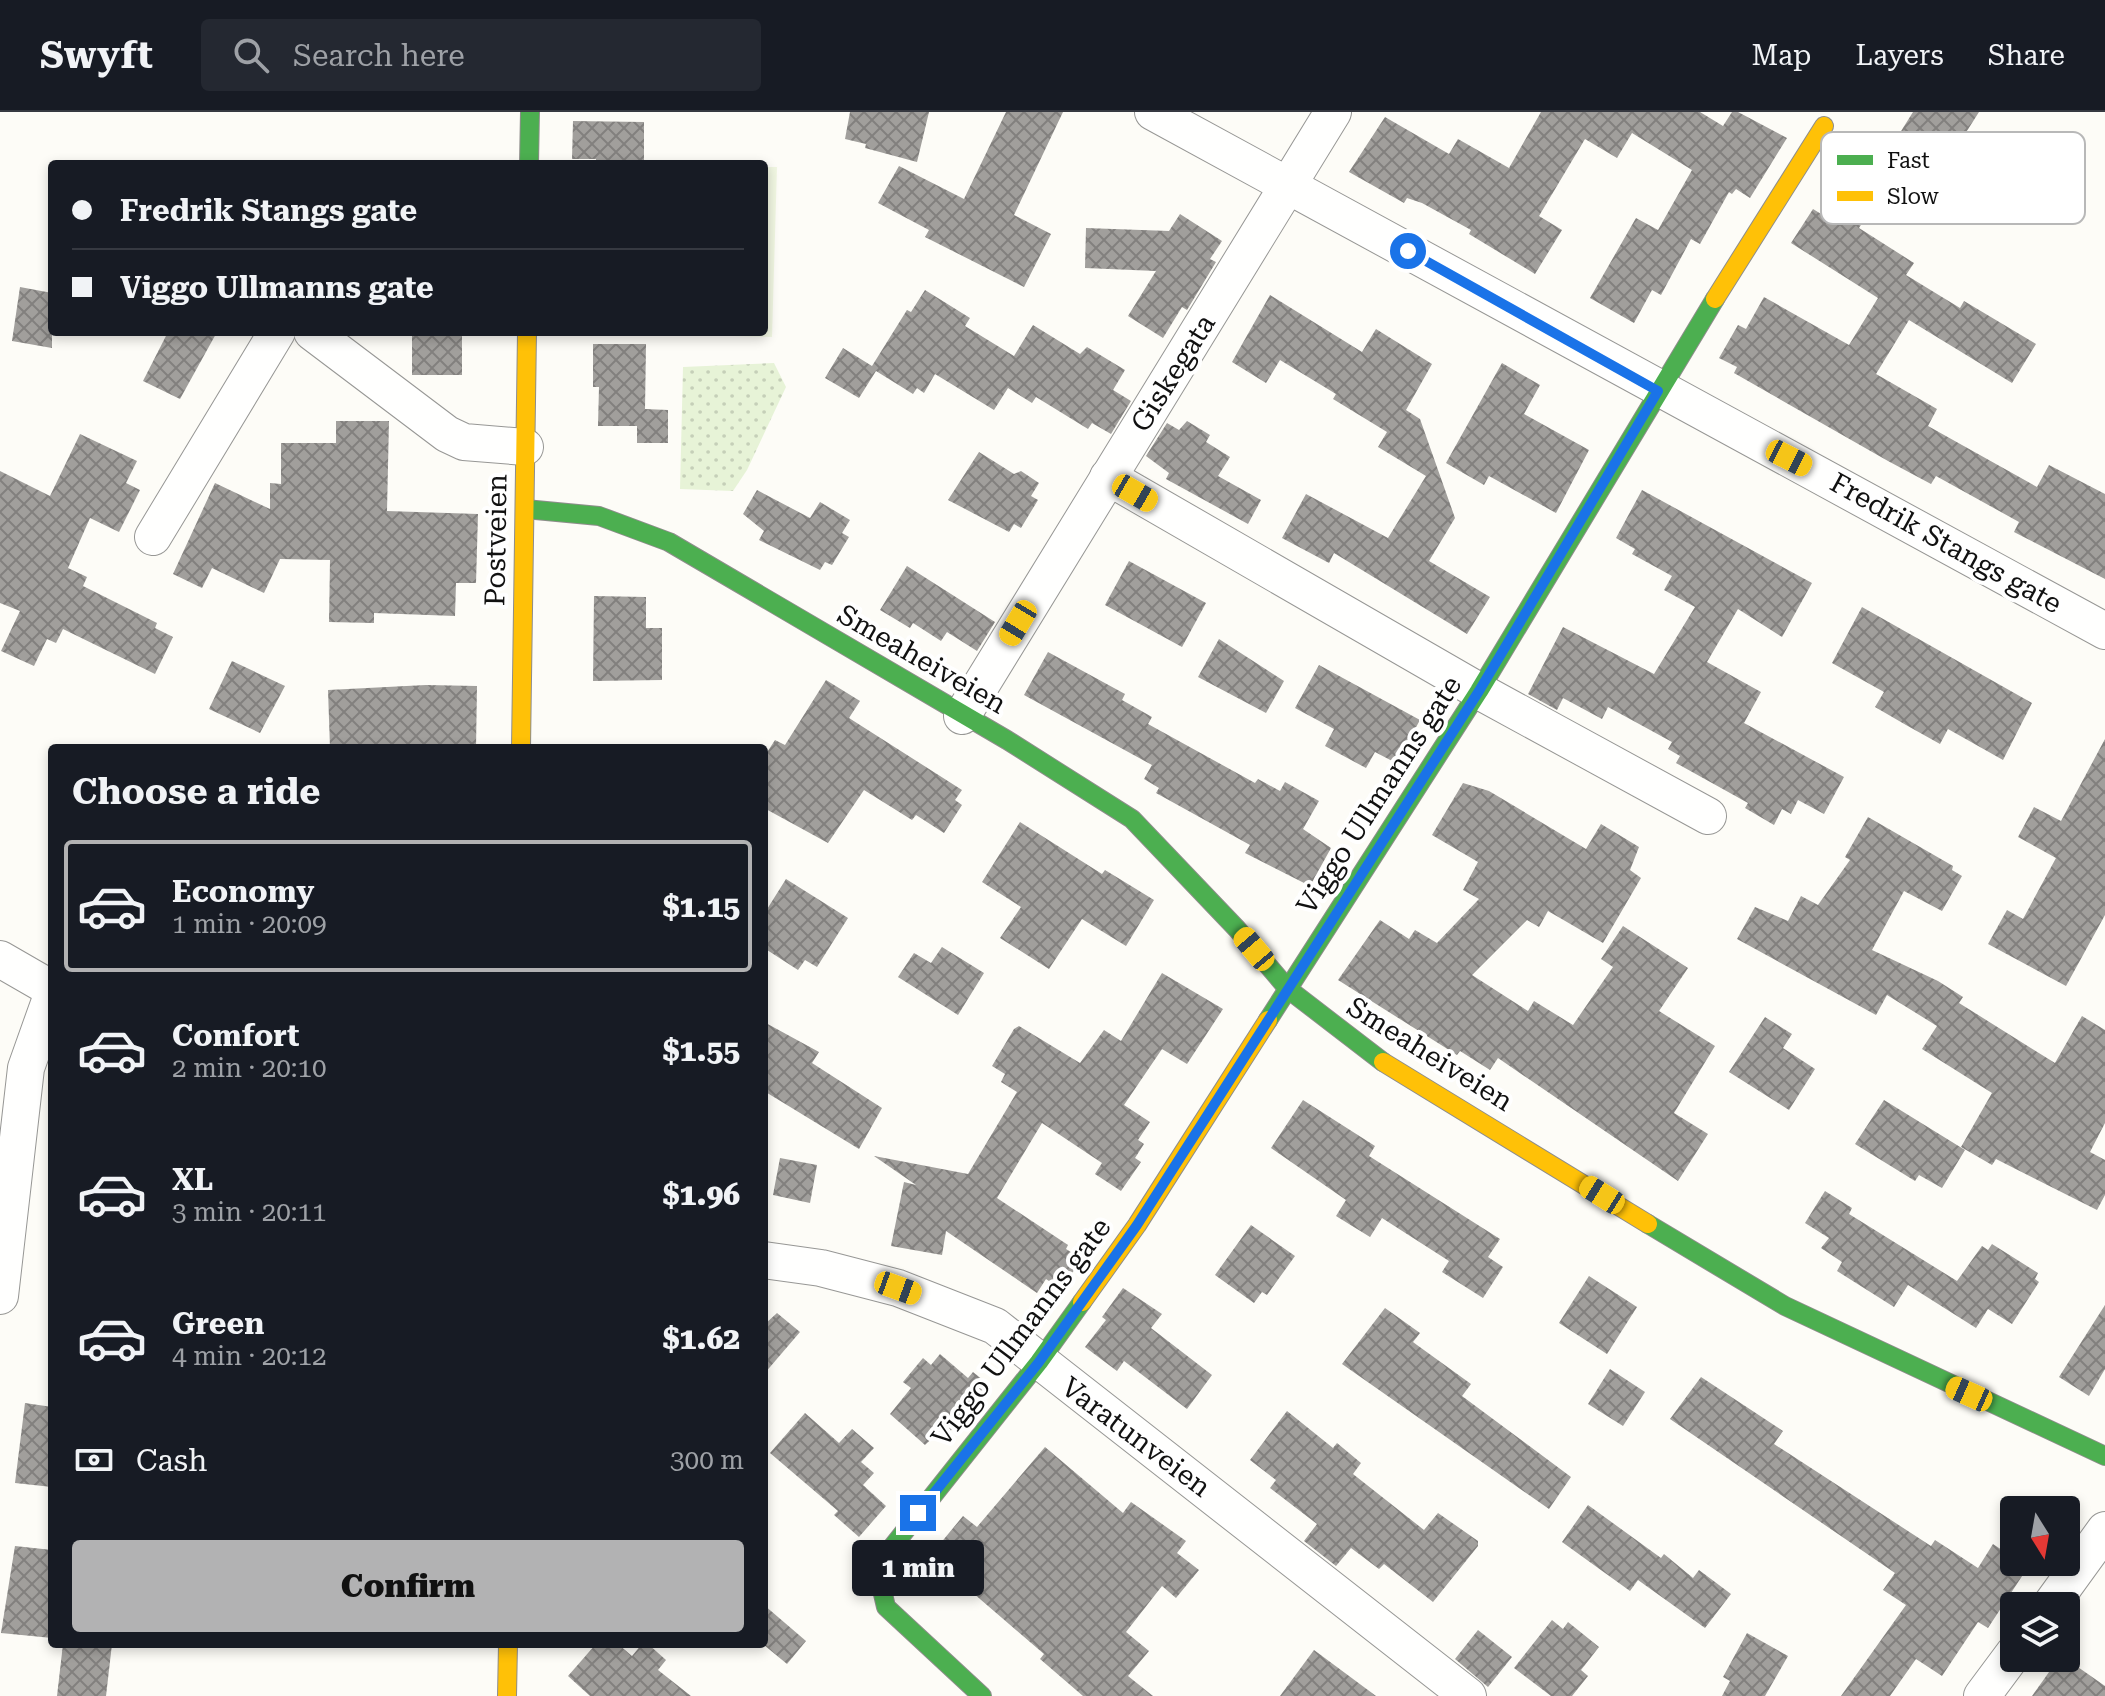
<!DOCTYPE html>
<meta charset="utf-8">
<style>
body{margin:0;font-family:"Roboto Serif",serif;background:#242831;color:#f1f3f6;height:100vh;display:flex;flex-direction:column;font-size:30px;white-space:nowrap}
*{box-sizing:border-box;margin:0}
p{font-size:26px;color:#9ea1a6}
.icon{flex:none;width:44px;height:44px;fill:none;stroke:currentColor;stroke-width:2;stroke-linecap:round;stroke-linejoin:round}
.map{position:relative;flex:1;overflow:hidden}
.drawer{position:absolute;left:48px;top:632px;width:720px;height:904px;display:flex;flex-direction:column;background:#171b24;border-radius:8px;box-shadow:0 4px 12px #0003}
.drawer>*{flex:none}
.banner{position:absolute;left:48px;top:48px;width:720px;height:176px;border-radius:8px;box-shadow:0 4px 12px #0003;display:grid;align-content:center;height:176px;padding:0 24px;background:#171b24}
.needle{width:52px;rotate:169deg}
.buttons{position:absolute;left:2000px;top:1384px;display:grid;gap:16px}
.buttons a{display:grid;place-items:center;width:80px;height:80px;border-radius:8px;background:#171b24;box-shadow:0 4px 12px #0003;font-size:40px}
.end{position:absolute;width:36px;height:36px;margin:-18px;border:10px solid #1a73e8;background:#fff;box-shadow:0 0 0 4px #fff}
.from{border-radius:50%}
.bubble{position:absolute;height:56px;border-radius:8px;background:#171b24;box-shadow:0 4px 12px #0003;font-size:26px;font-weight:800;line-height:56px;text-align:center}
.car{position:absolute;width:24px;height:48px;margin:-24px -12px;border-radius:10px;box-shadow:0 0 6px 2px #0007;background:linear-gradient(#f5c518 24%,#345 0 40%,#f5c518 0 76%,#345 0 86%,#f5c518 0)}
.banner b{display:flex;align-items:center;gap:28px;height:76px;font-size:30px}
.banner b+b{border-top:2px solid #363941}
.banner i{width:20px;height:20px;background:#f1f3f6}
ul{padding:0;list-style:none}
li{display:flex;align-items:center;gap:24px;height:132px;margin:0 16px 12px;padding:0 8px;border:4px solid transparent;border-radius:8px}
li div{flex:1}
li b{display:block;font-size:30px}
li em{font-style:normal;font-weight:800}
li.selected{border-color:#b2b2b3}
li>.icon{width:72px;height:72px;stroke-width:1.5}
h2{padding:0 24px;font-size:36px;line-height:96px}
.pay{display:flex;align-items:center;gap:20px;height:88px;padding:0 24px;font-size:30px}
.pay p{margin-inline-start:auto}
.primary-button{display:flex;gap:16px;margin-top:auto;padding:16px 24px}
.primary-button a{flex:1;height:92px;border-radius:8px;background:#b2b2b3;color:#111;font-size:32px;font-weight:800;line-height:92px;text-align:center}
header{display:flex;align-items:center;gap:48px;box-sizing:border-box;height:112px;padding:0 40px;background:#171b24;border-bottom:2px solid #363941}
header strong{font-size:38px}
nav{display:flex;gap:44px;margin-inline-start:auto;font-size:28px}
.search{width:560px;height:72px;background:#242831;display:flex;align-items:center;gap:20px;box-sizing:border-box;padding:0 28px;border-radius:8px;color:#9ea1a6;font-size:30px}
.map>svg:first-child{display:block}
.park{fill:url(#park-dots)}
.pitch{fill:#f0f6e1}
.building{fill:url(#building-cross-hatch)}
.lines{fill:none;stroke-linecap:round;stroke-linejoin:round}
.street-casing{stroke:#979795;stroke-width:38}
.fast-casing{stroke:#8e8d8b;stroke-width:20}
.slow-casing{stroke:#8e8d8b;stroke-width:20}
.street{stroke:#fffffe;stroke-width:36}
.fast{stroke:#4caf50;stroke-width:18}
.slow{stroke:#ffc107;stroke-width:18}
.route{stroke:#1a73e8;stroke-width:10}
.labels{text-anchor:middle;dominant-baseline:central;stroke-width:8;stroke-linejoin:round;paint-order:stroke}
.street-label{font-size:28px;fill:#111;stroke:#fff}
.key{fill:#fff;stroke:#b8b8b8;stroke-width:2}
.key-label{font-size:22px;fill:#111}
</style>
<header>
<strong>Swyft</strong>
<div class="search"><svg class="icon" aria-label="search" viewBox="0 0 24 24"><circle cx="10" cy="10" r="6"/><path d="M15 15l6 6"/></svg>Search here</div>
<nav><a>Map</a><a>Layers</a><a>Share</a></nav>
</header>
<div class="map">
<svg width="2105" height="1584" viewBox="0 0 2105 1584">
<defs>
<pattern id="park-dots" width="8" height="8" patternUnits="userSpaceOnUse" patternTransform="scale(2)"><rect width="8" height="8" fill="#e7f3d7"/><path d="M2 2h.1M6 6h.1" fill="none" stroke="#c5cfb8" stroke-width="1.8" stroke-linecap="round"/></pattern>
<pattern id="building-cross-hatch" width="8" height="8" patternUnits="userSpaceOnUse" patternTransform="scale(2)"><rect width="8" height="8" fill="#a19f9c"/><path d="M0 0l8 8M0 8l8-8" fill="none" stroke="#82807e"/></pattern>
</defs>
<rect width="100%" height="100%" fill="#fdfcf7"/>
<!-- park -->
<path class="park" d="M774,251L786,275L747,358L733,379L680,377L683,255Z"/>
<!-- pitch -->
<path class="pitch" d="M764,55H777L772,225L690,223V220H764Z"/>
<!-- building -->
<g class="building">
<path d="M850,0H929L917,50L865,36L866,32L845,27Z"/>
<path d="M1006,0H1063L1014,103L1051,122L1024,175L925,125L929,118L878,91L899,54L964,87Z"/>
<path d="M1541,0H1700L1723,14L1732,0H1738L1787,26L1750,86L1736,77L1732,82L1729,80L1700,132L1691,127L1661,183L1652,178L1634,211L1590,186L1636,106L1658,118L1692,58L1632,21L1617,46L1585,27L1539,104L1562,118L1535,162L1469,122L1471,118L1422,91L1407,86L1404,91L1349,60L1385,5L1449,42L1458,27L1509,56Z"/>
<path d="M1913,0H1979L1965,22L1994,45L1971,80L1893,32Z"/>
<path d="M573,9L644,10V52H596V47H572Z"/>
<path d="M1839,85L1867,103L1859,116L1914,151L1906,163L1960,196L1964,189L2036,232L2012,271L1909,208L1876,262L1937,297L1928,314L2037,375L2049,353L2105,382V467L2014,420L2019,410L1936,364L1931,372L1888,349L1734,261L1737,255L1719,246L1738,213L1746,217L1764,185L1849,233L1878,186L1791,131L1813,97L1826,105Z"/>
<path d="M1180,102L1222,129L1210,147L1216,150L1187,198L1182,195L1163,226L1128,204L1156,159L1085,156L1086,116L1169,119Z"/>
<path d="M20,175L52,181V236L12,229Z"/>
<path d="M925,178L970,206L965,214L1014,244L1033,213L1080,242L1087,235L1125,258L1113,278L1131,289L1111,322L1092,311L1088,317L1036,285L1032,291L1008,276L994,298L935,262L924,281L917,276L913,282L876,259L859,286L825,266L843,236L872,254L907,198L911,200Z"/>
<path d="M1270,183L1362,240L1376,217L1432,252L1406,298L1420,307L1455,406L1429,449L1490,485L1467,522L1334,441L1329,451L1282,426L1306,382L1388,426L1426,364L1378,335L1387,320L1333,287L1336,282L1280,248L1266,271L1232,250Z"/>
<path d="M168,220H217L180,287L143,269Z"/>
<rect x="412" y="220" width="50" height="43"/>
<path d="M593,232H646L645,297L668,298V331H637V314H598L599,275H593Z"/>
<path d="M1502,251L1540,273L1524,302L1589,338L1556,401L1489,364L1484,373L1446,351Z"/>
<path d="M336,309H389L387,399L478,402L476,471H456L455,504L374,501V511L329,510L330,448L280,447L264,481L212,456L202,476L173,462L215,371L270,397V371L281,372V331H336Z"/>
<path d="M1187,309L1210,323L1206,330L1230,345L1218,364L1261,388L1248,412L1166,367L1169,361L1146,344L1167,311L1179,318Z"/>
<path d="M80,322L137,349L126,371L140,378L119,420L90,406L68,456L87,465L83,474L157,511L155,516L173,525L155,562L63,517L56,531L47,527L34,554L1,539L20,499L0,491V359L50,384Z"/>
<path d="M979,340L1014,362L1021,359L1039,371L1031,384L1038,388L1021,416L1014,412L1009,420L948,388Z"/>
<path d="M757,378L810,406L820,390L850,408L842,421L849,425L832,453L825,450L820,458L759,428L764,419L743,402Z"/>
<path d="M1642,378L1812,471L1782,525L1738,497L1707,550L1761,580L1744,611L1844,665L1824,702L1798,688L1791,702L1782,697L1774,713L1745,696L1748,691L1676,651L1680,644L1668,637L1672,630L1608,595L1602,607L1563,586L1557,598L1528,582L1563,515L1654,562L1695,495L1664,478L1672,464L1632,442L1635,437L1616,426Z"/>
<path d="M1129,449L1206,491L1182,535L1105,493Z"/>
<path d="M907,454L995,510L977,539L947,520L941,529L913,511L910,516L880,498Z"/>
<path d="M594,484L646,485V516H662V568L593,569Z"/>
<path d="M1862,495L2032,591L2003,648L1948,617L1940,632L1906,613L1875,595L1884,580L1832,551Z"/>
<path d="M1219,527L1284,569L1266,601L1198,565Z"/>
<path d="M1048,540L1125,582L1122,588L1152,605L1148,612L1255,671L1258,667L1280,679L1285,670L1319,689L1303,717L1331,736L1310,774L1245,741L1250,733L1156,681L1159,676L1144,667L1152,653L1024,583Z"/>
<path d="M232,549L285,574L260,621L209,597Z"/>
<path d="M1319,553L1420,608L1396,651L1375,640L1366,656L1325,634L1334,617L1295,596Z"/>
<path d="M826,568L860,589L849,606L962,678L955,688L962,693L944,721L916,703L912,708L864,678L828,731L764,696V645L775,628L785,633Z"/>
<path d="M426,573L477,574L476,636H330L328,578Z"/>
<path d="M2105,627V803L2066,874L1988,832L2007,798L2023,807L2056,746L2018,725L2034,695L2061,709Z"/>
<path d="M1463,671L1489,679L1586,737L1601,712L1639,735L1630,758L1641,766L1603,831L1548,799L1539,815L1527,808L1472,863L1528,899L1534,889L1573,913L1613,855L1601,847L1623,814L1688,856L1659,899L1715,934L1674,1001L1708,1022L1678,1069L1498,946L1490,958L1460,939L1457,943L1338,868L1380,808L1409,827L1415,818L1437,831L1479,787L1463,778L1478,750L1432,723Z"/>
<path d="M1868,705L1953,754L1952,758L1962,764L1942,799L1904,779L1872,838L1938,869L1963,885L1959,891L2055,951L2082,904L2105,918V1011L2090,1040L2105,1048V1083L2097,1098L1996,1047L1992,1053L1961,1035L1992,981L1922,937L1937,914L1887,883L1876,903L1737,827L1755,795L1788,809L1801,784L1818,793L1850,748L1845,745Z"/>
<path d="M1020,710L1102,762L1105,758L1154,788L1126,834L1082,807L1049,857L1000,826L1021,795L982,770Z"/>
<path d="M786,767L848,806L817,855L805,848L798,858L764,836V802Z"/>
<path d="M942,835L984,861L958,903L898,865L914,841L931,851Z"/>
<path d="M1162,861L1223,897L1187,952L1162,937L1124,993L1150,1010L1138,1028L1144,1032L1135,1046L1141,1050L1121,1079L1095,1062L1102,1051L1042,1011L997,1086L1068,1133L1066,1137L1082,1147L1061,1177L1046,1167L1037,1181L946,1119L942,1143L891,1134L904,1070L916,1073L874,1044L968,1062L1017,980L1001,970L1005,962L992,954L1014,917L1019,914L1080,951L1104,918L1121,929Z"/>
<path d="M1765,905L1792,922L1783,936L1815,957L1789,998L1729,960Z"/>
<path d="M764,910L819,940L812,951L882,996L859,1037L764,979Z"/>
<path d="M1303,988L1375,1034L1369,1044L1500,1127L1488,1145L1503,1155L1483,1186L1442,1160L1449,1149L1382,1106L1370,1125L1336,1104L1346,1088L1271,1036Z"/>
<path d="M1884,988L1965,1038L1942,1076L1919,1063L1915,1069L1855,1032Z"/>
<path d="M780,1046L817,1053L810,1091L773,1083Z"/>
<path d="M1825,1079L1852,1096L1849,1102L1957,1169L1982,1134L1988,1138L1992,1132L2038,1161L2035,1167L2039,1170L2012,1212L1988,1197L1976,1216L1908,1173L1894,1195L1837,1159L1842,1150L1821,1136L1829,1126L1805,1111Z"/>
<path d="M1251,1113L1295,1144L1267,1183L1262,1180L1254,1191L1215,1163Z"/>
<path d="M1589,1164L1637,1195L1607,1242L1559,1211Z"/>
<path d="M1123,1176L1162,1202L1151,1216L1212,1263L1187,1297L1124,1249L1117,1259L1085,1235L1106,1208L1102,1205Z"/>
<path d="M2105,1193V1257L2089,1284L2059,1265Z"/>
<path d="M1385,1196L1420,1221L1413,1230L1417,1233L1471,1272L1462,1284L1571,1365L1549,1397L1342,1252Z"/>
<path d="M777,1201L800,1220L764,1262V1213Z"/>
<path d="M940,1242L968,1266L973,1260L989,1273L948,1322L942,1317L925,1333L890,1302L911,1276L903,1270L923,1246L931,1253Z"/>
<path d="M1610,1257L1645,1280L1623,1314L1588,1292Z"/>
<path d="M1701,1265L1783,1319L1774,1332L1931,1434L1935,1428L1978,1456L1993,1432L2014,1446V1450L2028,1455L1988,1516L1978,1510L1942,1564L1916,1547L1890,1584H1841L1906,1493L1883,1478L1895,1461L1670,1307Z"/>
<path d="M25,1291L52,1295V1375L15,1371Z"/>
<path d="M1287,1299L1333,1336L1337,1331L1361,1351L1353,1362L1424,1418L1438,1401L1478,1429V1434L1433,1490L1384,1452L1379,1457L1351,1436L1336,1454L1304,1429L1317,1412L1270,1376L1276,1368L1250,1348Z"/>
<path d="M805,1301L839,1331L852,1317L874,1336L861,1350L874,1361L863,1373L886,1394L859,1425L834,1403L838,1399L770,1341Z"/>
<path d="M1045,1335L1123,1401L1131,1390L1186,1429L1177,1441L1199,1458L1176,1486L1162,1474L1126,1520L1149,1539L1128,1564L1153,1584H1083L1040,1547L1044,1542L930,1444L963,1404L977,1415Z"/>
<path d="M1588,1393L1661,1446L1664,1442L1693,1466L1699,1458L1731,1482L1705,1516L1638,1468L1630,1479L1562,1430Z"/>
<path d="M15,1434L52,1438V1526L1,1521Z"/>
<path d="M764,1493L806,1529L787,1552L764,1533Z"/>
<path d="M1552,1508L1563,1517L1568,1510L1599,1535L1581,1558L1588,1564L1572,1584H1551L1514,1556Z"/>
<path d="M1478,1518L1512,1545L1488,1575L1455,1547Z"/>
<path d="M1747,1521L1788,1544L1765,1584H1722L1730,1569L1723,1565Z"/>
<path d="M63,1532H112L106,1584H57Z"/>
<path d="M596,1532H618L632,1544L642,1532H648L666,1548L658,1558L691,1584H590L568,1564Z"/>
<path d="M1314,1538L1376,1584H1280Z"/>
<path d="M2059,1546H2065L2105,1574V1584H2032Z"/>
</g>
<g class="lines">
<defs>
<g id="street">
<path d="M1153,0L2105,519"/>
<path d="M312,220L447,322L464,330L525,335"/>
<path d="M1108,365L1479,579L1708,704"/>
<path d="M153,425L277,220"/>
<path d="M962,604L1333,0"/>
<path d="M0,847L52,877"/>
<path d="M764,1148L821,1156L898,1176L995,1214L1468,1584"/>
<path d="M0,1184L26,956L52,883"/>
<path d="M2050,1494L2105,1418"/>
<path d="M1982,1584L2014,1541"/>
</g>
<g id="fast">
<path d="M529,52L530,0"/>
<path d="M525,397L599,404L669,430L1007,628L1132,707L1237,817L1288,877L1383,950"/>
<path d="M1268,908L1479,579L1715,187"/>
<path d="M1648,1112L1785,1194L2105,1344"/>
<path d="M982,1584L886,1495L880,1469L885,1444L1039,1250L1082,1190"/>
</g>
<g id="slow">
<path d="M1715,187L1824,14"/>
<path d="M521,636L527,220"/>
<path d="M1383,950L1648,1112"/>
<path d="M1082,1190L1137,1113L1268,908"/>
<path d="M507,1584L508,1532"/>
</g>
</defs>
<!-- street casing -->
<use href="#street" class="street-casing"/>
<!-- fast casing -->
<use href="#fast" class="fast-casing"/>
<!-- slow casing -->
<use href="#slow" class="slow-casing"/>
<!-- street -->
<use href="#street" class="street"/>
<!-- fast -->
<use href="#fast" class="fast"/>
<!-- slow -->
<use href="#slow" class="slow"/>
</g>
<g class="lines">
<!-- route -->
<path class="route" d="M918,1401L1039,1250L1137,1113L1479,579L1658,279L1408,139"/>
</g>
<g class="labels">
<!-- street labels -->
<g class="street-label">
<text transform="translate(1173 261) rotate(-58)">Giskegata</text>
<text transform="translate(496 428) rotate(-89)">Postveien</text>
<text transform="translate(1946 431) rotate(29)">Fredrik Stangs gate</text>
<text transform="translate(922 547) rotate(30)">Smeaheiveien</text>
<text transform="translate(1379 683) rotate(-57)">Viggo Ullmanns gate</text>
<text transform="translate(1430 942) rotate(32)">Smeaheiveien</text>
<text transform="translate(1021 1220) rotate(-53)">Viggo Ullmanns gate</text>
<text transform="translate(1136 1325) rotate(37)">Varatunveien</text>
</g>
</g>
<!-- legend -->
<rect x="1821" y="20" width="264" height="92" rx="12" class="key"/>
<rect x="1837" y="43" width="36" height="10" fill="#4caf50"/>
<rect x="1837" y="79" width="36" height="10" fill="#ffc107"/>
<g class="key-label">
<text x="1887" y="56">Fast</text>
<text x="1887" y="92">Slow</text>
</g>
</svg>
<div class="buttons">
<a><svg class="needle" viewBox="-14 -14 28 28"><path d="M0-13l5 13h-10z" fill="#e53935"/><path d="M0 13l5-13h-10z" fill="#9ea1a6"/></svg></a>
<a><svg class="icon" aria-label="layers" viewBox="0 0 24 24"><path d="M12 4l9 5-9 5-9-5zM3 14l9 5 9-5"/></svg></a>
</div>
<i class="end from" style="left:1408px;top:139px"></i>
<i class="end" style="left:918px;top:1401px"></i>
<div class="bubble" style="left:852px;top:1428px;width:132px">1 min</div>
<i class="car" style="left:1789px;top:346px;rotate:117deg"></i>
<i class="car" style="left:1135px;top:381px;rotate:120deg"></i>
<i class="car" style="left:1018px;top:511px;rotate:211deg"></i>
<i class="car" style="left:1254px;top:837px;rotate:320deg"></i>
<i class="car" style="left:1602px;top:1083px;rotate:302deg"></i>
<i class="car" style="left:898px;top:1176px;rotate:110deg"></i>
<i class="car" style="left:1969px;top:1282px;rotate:294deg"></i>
<div class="banner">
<b><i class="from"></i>Fredrik Stangs gate</b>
<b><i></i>Viggo Ullmanns gate</b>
</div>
<section class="drawer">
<h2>Choose a ride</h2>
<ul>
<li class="selected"><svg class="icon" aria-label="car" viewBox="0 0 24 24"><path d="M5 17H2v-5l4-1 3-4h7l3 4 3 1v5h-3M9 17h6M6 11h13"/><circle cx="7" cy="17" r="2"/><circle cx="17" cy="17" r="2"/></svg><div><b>Economy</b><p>1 min · 20:09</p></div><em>$1.15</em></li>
<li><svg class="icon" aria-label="car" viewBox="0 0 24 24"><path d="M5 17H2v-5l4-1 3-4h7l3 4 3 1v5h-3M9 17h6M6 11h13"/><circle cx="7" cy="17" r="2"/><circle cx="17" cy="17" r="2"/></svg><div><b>Comfort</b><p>2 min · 20:10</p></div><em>$1.55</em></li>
<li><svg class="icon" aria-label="car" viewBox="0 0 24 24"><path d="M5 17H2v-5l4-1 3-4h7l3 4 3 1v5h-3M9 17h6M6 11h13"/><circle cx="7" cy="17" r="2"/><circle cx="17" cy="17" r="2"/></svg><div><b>XL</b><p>3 min · 20:11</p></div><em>$1.96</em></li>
<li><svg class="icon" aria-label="car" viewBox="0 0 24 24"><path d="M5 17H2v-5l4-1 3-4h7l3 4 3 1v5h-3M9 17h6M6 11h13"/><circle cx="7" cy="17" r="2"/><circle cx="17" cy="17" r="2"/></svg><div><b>Green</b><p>4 min · 20:12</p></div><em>$1.62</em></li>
</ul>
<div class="pay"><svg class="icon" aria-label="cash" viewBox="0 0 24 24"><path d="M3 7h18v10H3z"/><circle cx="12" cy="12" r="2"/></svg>Cash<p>300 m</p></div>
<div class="primary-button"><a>Confirm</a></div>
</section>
</div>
